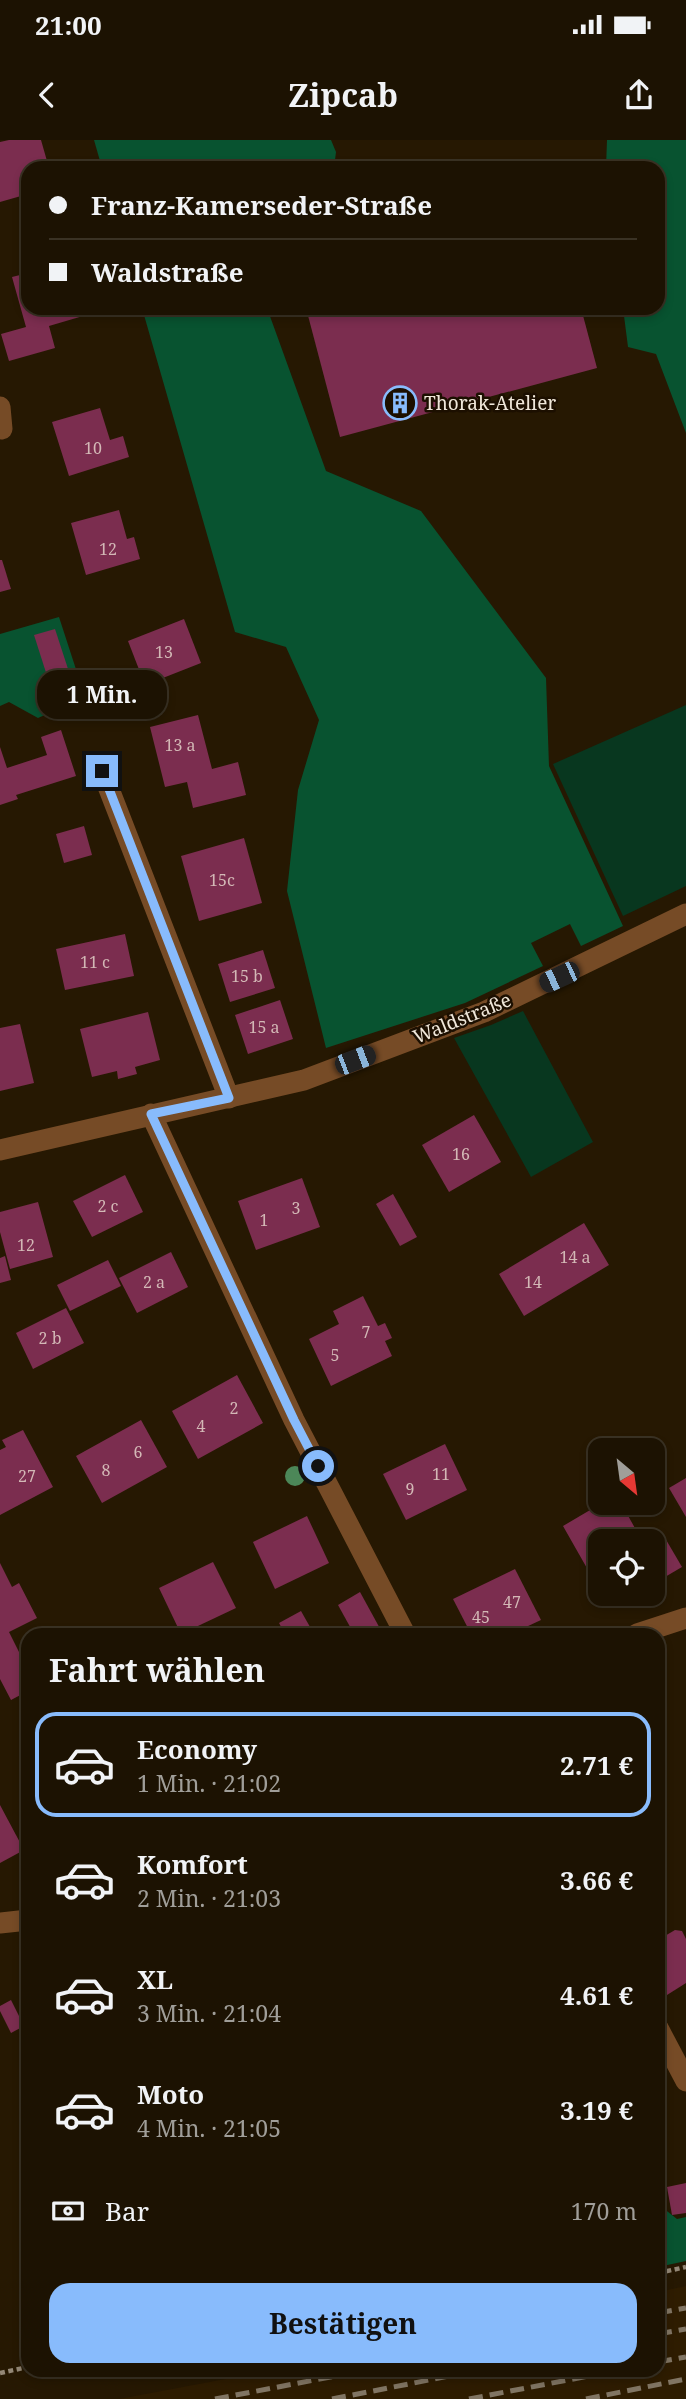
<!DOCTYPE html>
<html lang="de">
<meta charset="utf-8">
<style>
body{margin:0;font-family:"Noto Serif",serif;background:#292011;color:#f1f3f6;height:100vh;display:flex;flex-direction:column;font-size:26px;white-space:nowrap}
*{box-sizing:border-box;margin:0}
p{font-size:23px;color:#a09e99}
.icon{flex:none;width:38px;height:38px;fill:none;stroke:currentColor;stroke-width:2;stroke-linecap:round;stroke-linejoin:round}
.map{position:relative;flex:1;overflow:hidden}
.drawer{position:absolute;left:21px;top:1488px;width:644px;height:749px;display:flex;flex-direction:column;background:#1c1202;border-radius:21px;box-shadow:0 4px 10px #0003,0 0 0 2px #3a3224}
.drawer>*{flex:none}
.guide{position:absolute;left:21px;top:21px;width:644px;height:154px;border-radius:21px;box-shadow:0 4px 10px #0003,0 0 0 2px #3a3224;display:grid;align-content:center;height:154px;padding:0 28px;background:#1c1202}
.needle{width:46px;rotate:151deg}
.fabs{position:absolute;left:588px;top:1298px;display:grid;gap:14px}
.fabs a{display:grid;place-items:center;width:77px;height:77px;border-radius:14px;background:#1c1202;box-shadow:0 4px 10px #0003,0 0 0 2px #3a3224;font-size:35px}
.end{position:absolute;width:32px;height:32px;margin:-16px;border:9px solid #88bbfc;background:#111;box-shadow:0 0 0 4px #111}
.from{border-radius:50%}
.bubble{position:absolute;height:49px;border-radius:21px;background:#1c1202;box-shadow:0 4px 10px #0003,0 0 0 2px #3a3224;font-size:23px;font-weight:700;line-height:49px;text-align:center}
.car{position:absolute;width:21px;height:42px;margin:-21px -10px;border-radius:9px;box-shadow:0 0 5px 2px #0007;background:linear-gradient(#222 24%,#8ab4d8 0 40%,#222 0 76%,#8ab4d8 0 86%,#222 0)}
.guide b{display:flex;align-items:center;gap:24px;height:66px;font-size:26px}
.guide b+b{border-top:2px solid #3a3224}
.guide i{width:18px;height:18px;background:#f1f3f6}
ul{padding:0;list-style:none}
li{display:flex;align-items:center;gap:21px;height:105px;margin:0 14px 10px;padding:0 14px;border:4px solid transparent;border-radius:21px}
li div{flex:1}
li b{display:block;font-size:26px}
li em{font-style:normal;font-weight:700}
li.selected{border-color:#88bbfc}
li>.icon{width:63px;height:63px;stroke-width:1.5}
h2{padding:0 28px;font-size:32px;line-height:84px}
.pay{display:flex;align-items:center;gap:18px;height:77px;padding:0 28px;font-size:26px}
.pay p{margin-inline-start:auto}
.cta{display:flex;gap:14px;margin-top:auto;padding:14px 28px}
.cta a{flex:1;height:80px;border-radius:21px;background:#88bbfc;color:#111;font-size:28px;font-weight:700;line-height:80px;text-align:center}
.status{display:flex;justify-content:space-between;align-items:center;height:49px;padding:0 35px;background:#1c1202;direction:ltr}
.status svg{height:19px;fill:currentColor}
header{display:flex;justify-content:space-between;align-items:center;height:91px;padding:0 28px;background:#1c1202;font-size:32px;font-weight:700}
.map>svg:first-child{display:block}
.built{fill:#2e1c00}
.green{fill:#08371f}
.forest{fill:#085330}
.building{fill:#7b2d4f}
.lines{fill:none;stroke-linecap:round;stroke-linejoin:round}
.path{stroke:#938776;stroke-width:4.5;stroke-dasharray:5 3.5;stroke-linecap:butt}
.minor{stroke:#764b26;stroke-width:21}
.rail{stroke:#817563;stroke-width:5;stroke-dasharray:14 7;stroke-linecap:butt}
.tree{fill:#4c8758}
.route{stroke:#88bbfc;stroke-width:9}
.labels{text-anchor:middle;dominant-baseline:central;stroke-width:5;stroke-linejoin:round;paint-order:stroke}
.number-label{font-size:16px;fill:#d3b8b6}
.poi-label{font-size:19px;fill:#f0e7d9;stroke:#1c0f00;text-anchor:start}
.street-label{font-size:19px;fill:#f0e7d9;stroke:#1c0f00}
</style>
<div class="status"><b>21:00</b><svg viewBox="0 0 49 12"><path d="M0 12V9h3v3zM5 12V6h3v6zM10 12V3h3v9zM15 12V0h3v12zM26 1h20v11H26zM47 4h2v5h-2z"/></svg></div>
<header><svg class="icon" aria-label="back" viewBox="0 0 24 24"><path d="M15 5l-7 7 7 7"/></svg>Zipcab<svg class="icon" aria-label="share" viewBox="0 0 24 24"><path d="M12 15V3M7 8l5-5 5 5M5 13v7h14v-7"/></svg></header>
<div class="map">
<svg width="686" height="2259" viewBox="0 0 686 2259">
<rect width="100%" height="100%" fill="#261802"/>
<!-- built -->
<path class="built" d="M686,2146V2259H119L274,2230H658V2152Z"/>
<!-- green -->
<g class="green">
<path d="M686,565V746L623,776L553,624Z"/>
<path d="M523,871L593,1002L531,1037L454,898L491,885Z"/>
</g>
<!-- forest -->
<g class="forest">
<path d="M94,0H331L336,12L334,28H102Z"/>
<path d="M607,0H686V293L656,214L628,207L623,168H658V28H606Z"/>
<path d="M142,168H267L326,331L421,371L546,538L549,626L623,786L581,806L570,784L531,803L543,826L465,863L326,908L287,751L298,650L319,580L286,507L235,492Z"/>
<path d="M59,477L85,557L38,578L9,562L0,566V494Z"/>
<path d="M658,2064L677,2079L686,2077V2121L658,2127Z"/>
</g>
<!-- building -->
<g class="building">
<path d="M9,0H41L49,28H28V54L0,62V2Z"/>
<path d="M28,133V168H81L83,176L49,186L55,208L9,221L1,194L26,187L12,137Z"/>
<path d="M306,168H581L597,228L340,297Z"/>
<path d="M100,268L110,300L123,296L129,317L69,336L52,282Z"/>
<path d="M119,370L127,399L134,397L140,419L86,435L71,383Z"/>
<path d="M0,420H2L11,449L0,452Z"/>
<path d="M184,479L201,523L145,545L128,501Z"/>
<path d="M55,489L70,535L49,542L34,495Z"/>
<path d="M98,539L102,549L89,554L85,544Z"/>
<path d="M198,575L212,629L238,622L246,655L193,668L187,642L165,647L150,587Z"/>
<path d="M61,590L76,636L16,655L18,659L0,665V607L7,628L47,615L41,597Z"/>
<path d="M84,686L92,715L64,723L56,694Z"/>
<path d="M244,698L262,763L199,781L181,716Z"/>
<path d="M125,794L134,836L65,850L56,809Z"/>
<path d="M263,810L275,848L230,862L218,824Z"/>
<path d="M280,860L293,899L248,914L235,875Z"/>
<path d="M148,872L160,920L135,927L137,934L118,939L117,931L92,937L80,889Z"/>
<path d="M20,884L34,943L0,951V888Z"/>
<path d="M474,975L501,1022L449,1052L422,1005Z"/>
<path d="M125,1035L143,1072L92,1097L73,1061Z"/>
<path d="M302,1038L320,1087L256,1110L238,1061Z"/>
<path d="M393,1054L417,1097L400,1106L376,1064Z"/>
<path d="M38,1062L53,1117L10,1129L0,1092V1072Z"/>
<path d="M584,1083L609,1125L524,1176L499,1134Z"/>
<path d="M171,1112L188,1147L137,1173L119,1138Z"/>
<path d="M5,1116L11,1140L0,1143V1118Z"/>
<path d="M108,1120L121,1146L70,1171L57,1145Z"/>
<path d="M363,1156L378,1186L385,1183L392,1198L385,1201L392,1216L331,1246L309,1199L339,1184L333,1171Z"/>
<path d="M66,1168L84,1203L33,1229L16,1193Z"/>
<path d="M237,1235L263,1283L198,1319L172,1271Z"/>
<path d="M141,1280L167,1327L102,1363L76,1316Z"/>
<path d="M23,1290L53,1347L0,1375V1310L6,1307L2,1300Z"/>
<path d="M445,1304L467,1350L406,1380L383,1334Z"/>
<path d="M686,1338V1377L669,1348Z"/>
<path d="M602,1363H621L641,1399L637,1402H600V1423L588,1430L563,1386Z"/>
<path d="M307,1376L329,1423L275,1449L253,1402Z"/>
<path d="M665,1398L682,1427L653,1444V1405Z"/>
<path d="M213,1422L236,1468L181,1494L159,1448Z"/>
<path d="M0,1423L12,1447L19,1443L37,1478L9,1492L28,1530V1551L11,1560L0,1539Z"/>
<path d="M515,1429L541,1480L511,1494H471L453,1459Z"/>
<path d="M360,1452L383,1494H354L338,1465Z"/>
<path d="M301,1471L314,1494H285L279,1483Z"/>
<path d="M0,1665L24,1710L0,1723Z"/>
<path d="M675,1790L682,1791L686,1799V1843L667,1855L658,1839V1800Z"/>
<path d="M11,1860L24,1886L11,1893L0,1871V1866Z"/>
<path d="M686,2043V2073L672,2075L667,2047Z"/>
</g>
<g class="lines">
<!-- path -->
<g class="path">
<path d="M658,2133L686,2127"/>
<path d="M0,2233L28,2227"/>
</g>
<!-- minor -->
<g class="minor">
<path d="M0,267L2,289"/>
<path d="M102,631L229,958"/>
<path d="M151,974L294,1280L405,1494"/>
<path d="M0,1010L304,940L484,872L686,774"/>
<path d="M637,1494L686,1478"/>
<path d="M0,1783L28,1780"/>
<path d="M658,1888L686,1941"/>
</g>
<!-- rail -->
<g class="rail">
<path d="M658,2173L686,2168"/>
<path d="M658,2194L686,2189"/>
<path d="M658,2222L686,2217"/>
<path d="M215,2259L367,2230"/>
<path d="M332,2259L480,2230"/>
<path d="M469,2259L620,2230"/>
<path d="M586,2259L686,2239"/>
</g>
</g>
<!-- trees -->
<circle class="tree" cx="295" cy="1336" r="10"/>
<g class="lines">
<!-- route -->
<path class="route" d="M102,631L229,958L151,974L294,1280L318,1326"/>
</g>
<!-- icons -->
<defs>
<symbol id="building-ring" viewBox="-11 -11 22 22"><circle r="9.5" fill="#1c0f00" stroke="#88bbfc" stroke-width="1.5"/><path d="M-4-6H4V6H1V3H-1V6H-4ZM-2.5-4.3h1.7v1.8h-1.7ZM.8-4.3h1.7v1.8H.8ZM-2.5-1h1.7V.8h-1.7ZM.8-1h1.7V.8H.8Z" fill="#88bbfc"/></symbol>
</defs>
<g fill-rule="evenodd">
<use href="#building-ring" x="381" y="244" width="38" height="38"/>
</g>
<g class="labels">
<!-- number labels -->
<g class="number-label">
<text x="93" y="308">10</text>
<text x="108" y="409">12</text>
<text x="164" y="512">13</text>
<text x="180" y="605">13 a</text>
<text x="222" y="740">15c</text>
<text x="95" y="822">11 c</text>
<text x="247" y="836">15 b</text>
<text x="264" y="887">15 a</text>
<text x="461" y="1014">16</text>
<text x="108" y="1066">2 c</text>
<text x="296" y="1068">3</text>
<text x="264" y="1080">1</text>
<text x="26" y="1105">12</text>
<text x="575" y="1117">14 a</text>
<text x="154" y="1142">2 a</text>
<text x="533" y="1142">14</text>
<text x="366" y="1192">7</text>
<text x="50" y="1198">2 b</text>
<text x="335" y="1215">5</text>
<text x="234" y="1268">2</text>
<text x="201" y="1286">4</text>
<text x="138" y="1312">6</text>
<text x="106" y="1330">8</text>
<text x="441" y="1334">11</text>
<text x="27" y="1336">27</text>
<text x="410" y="1349">9</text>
<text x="512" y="1462">47</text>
<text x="481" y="1477">45</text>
</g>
<!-- poi labels -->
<g class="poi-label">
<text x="424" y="263">Thorak-Atelier</text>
</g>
<!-- street labels -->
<g class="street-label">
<text transform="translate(462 878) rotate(-22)">Waldstraße</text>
</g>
</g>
</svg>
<div class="fabs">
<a><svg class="needle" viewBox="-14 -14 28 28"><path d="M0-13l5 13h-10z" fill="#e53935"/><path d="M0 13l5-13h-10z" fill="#a09e99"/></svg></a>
<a><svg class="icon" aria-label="locate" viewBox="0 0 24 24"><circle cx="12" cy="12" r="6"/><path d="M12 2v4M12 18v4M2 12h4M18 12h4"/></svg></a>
</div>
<i class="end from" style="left:318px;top:1326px"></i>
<i class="end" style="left:102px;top:631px"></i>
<div class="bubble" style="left:37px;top:530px;width:130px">1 Min.</div>
<i class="car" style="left:559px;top:837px;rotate:245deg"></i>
<i class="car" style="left:355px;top:920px;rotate:69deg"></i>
<div class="guide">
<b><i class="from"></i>Franz-Kamerseder-Straße</b>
<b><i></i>Waldstraße</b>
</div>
<section class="drawer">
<h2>Fahrt wählen</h2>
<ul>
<li class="selected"><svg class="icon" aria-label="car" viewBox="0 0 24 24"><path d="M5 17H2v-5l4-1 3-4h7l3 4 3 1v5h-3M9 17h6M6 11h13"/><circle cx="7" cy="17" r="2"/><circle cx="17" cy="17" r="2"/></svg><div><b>Economy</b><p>1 Min. · 21:02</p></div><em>2.71 €</em></li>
<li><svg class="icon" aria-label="car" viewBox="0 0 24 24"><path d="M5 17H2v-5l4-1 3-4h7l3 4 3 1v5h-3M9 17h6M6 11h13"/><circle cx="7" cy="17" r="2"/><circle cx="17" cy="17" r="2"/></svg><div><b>Komfort</b><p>2 Min. · 21:03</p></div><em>3.66 €</em></li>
<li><svg class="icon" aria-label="car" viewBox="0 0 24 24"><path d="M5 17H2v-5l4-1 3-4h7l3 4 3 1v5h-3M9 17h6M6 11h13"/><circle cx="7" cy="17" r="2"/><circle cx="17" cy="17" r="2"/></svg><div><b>XL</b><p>3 Min. · 21:04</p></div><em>4.61 €</em></li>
<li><svg class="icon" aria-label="car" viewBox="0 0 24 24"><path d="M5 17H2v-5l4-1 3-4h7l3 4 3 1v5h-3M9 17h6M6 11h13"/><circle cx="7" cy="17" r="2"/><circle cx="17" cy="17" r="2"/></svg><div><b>Moto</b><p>4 Min. · 21:05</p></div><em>3.19 €</em></li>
</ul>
<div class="pay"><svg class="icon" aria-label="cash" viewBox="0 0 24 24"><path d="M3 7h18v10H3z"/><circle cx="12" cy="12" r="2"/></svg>Bar<p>170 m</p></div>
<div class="cta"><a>Bestätigen</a></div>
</section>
</div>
